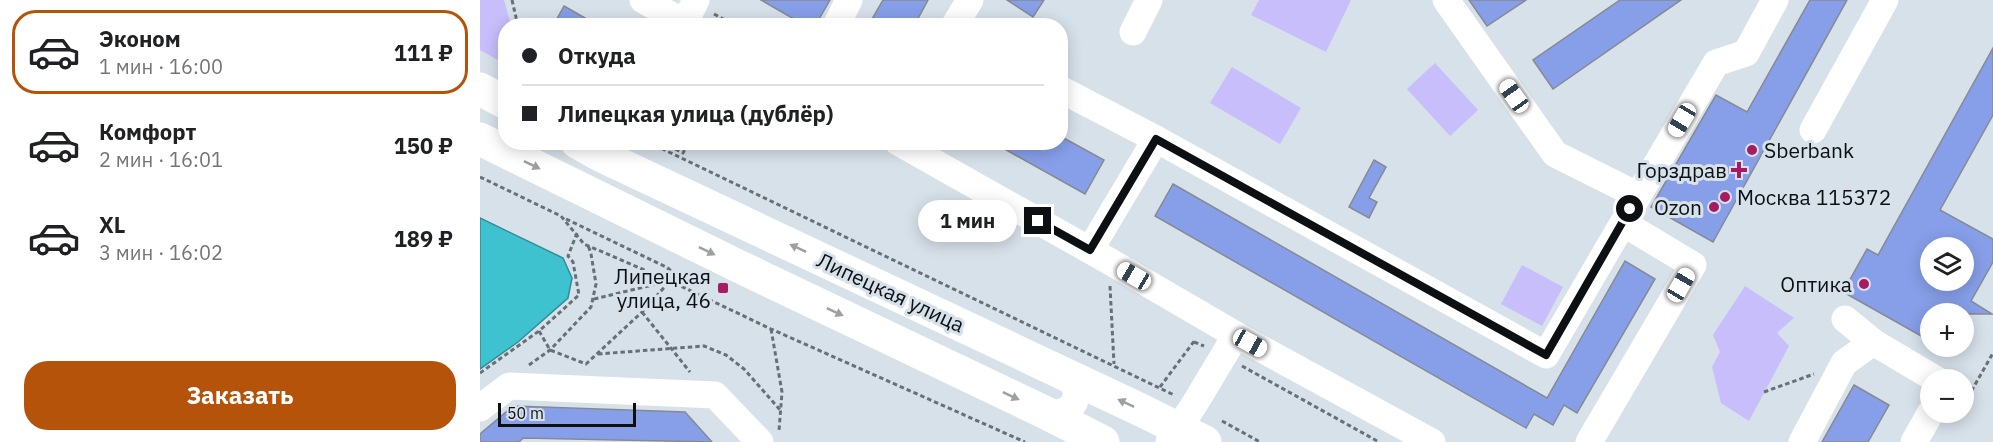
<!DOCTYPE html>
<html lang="ru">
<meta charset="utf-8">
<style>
body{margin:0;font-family:"IBM Plex Sans",sans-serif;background:#f2f2f2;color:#202124;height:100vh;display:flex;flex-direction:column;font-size:22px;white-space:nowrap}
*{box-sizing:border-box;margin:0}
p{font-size:20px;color:#757577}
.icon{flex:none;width:33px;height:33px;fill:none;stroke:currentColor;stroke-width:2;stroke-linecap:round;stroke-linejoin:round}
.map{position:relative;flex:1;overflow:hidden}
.panel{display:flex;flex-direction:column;background:#fff;width:480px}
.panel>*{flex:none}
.hud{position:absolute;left:18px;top:18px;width:570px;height:132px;border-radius:24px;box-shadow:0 3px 15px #0003;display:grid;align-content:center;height:132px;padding:0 24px;background:#fff}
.buttons{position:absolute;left:1440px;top:237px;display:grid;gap:12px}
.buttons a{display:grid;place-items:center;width:54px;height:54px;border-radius:50%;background:#fff;box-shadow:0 3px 15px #0003;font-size:30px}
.scale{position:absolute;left:18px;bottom:15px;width:138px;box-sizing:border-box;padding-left:6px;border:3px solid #0d1013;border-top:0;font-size:16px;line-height:21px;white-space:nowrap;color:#0d1013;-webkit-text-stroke:4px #d7e1ea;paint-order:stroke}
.end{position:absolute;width:27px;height:27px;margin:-14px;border:8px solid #0d1013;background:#fff;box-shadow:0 0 0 3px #fff}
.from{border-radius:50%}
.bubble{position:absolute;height:42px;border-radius:21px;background:#fff;box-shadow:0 3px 15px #0003;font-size:20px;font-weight:800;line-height:42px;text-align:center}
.car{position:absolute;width:18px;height:36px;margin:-18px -9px;border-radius:8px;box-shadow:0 0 4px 2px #0007;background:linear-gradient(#fff 24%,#345 0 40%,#fff 0 76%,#345 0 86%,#fff 0)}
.hud b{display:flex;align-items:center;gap:21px;height:57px;font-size:22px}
.hud b+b{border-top:2px solid #e0e0e0}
.hud i{width:15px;height:15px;background:#202124}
ul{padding:10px 0 0;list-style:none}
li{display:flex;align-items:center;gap:18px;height:84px;margin:0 12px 9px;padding:0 12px;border:3px solid transparent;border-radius:24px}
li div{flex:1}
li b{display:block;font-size:22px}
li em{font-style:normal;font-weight:800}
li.active{border-color:#b45309}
li>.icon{width:54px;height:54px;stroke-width:1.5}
.cta{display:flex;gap:12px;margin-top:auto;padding:12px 24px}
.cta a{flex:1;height:69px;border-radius:24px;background:#b45309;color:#fff;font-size:24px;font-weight:800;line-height:69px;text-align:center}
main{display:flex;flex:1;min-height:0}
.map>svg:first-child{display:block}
.green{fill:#c7befb}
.water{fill:#3fc2cf;stroke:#308d97;stroke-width:1.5}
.building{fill:#879fe9;stroke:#868993;stroke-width:1.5;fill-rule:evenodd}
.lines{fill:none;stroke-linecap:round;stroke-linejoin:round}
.path{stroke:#697075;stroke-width:3;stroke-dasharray:4.5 3;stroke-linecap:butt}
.minor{stroke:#fff;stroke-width:27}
.major{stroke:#fff;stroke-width:33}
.oneway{fill:#9e9fa1}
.route{stroke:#0d1013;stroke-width:8}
.poi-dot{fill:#a51c63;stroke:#d7e1ea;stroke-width:2}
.labels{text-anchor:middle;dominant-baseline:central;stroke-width:6;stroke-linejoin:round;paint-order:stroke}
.poi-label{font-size:21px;fill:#0d1013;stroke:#d7e1ea;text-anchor:end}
.street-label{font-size:21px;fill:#0d1013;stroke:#d7e1ea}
</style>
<main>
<section class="panel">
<ul>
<li class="active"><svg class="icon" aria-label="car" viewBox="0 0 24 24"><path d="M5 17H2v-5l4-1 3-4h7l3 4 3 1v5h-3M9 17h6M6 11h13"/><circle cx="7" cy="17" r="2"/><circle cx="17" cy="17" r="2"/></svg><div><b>Эконом</b><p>1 мин · 16:00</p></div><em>111 ₽</em></li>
<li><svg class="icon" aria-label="car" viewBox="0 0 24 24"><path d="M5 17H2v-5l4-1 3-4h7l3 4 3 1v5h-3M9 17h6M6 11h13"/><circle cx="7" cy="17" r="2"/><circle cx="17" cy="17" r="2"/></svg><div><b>Комфорт</b><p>2 мин · 16:01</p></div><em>150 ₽</em></li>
<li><svg class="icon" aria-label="car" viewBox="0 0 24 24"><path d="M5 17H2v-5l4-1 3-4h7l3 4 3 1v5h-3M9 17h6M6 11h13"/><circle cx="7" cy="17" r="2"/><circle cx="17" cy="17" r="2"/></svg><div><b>XL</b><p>3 мин · 16:02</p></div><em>189 ₽</em></li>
</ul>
<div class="cta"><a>Заказать</a></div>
</section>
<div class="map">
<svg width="1513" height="442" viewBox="0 0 1513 442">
<rect width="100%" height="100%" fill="#d7e1ea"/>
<!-- green -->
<g class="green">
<path d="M0,0H24L31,25L26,26L25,64L0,50Z"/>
<path d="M779,0H871L846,52L771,15Z"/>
<path d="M955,63L998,110L970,136L927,89Z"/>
<path d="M752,67L821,108L800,144L730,103Z"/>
<path d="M1042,265L1083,287L1062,326L1021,304Z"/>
<path d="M1265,286L1314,318L1297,333L1309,346L1269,421L1241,403L1232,367L1240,352L1233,335Z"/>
</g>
<!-- water -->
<path class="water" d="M0,218L83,258L92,278L88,298L38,342L0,369Z"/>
<!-- building -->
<g class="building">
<path d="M281,0H350L335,26H326Z"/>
<path d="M403,0H448L434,26H388Z"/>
<path d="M527,0H564L553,17Z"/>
<path d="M989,0H1046L1007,26Z"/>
<path d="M1140,0H1201L1073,89L1053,60Z"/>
<path d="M1330,0H1367L1233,242L1171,207L1236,95L1267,112Z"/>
<path d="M84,6L119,26H73Z"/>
<path d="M1513,48V115L1460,210L1513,239V262L1491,301L1512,314H1450V341L1363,292L1387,249L1398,255ZM1450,248H1484V280H1450Z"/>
<path d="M580,136L624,160L605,194L512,142H580Z"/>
<path d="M894,160L906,167L889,198L897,202L889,218L869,207Z"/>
<path d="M693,184L1067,398L1145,261L1175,279L1097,413L1084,405L1073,425L1054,414L1046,428L675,216Z"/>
<path d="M1374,385L1409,405L1388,442H1342Z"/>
<path d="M33,406L205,412L232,442L43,438L39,442H0V434Z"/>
</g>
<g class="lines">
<!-- path -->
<g class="path">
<path d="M32,0L38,26"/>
<path d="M234,14L256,26"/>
<path d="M168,142L694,395"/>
<path d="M182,142L203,153L209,142"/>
<path d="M0,177L81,216L104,244L190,281L291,329L545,442"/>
<path d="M86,219L188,268L207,287"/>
<path d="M97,233L88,256L93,262L99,295L59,331L70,350L106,364L162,312L190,281L188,268"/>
<path d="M630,286L634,364"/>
<path d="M114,299L189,281"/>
<path d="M162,312L210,372"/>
<path d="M291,329L302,392L299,431"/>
<path d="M714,342L724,346"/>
<path d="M118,354L224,346L246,355L264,369L301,411"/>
<path d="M49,365L70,350L111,307L116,284L111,254L108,245"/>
<path d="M762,366L899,442"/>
<path d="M0,373L59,331"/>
<path d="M680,387L715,340"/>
<path d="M1284,392L1334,374"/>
<path d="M1484,404L1513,353"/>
<path d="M742,421L780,442"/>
</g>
<!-- minor -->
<g class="minor">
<path d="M163,0L211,26"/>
<path d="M966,0L1075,154L1157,195"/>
<path d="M205,22L216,0"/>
<path d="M356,26L369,0"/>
<path d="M474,26L490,0"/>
<path d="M653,32L669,0"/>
<path d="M580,89L676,139L610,250"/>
<path d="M1333,130L1405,0"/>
<path d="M676,139L1066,355L1143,223L1213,265L1109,442"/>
<path d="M418,142L629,261L756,335L952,442"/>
<path d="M1149,211L1236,63L1266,53L1295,0"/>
<path d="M1365,319L1393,342"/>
<path d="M0,408L29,386L235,395L280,442"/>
<path d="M564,412C595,419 608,391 583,373"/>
<path d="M689,442L714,405L756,335"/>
<path d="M1322,442L1364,363L1393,342L1457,380"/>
<path d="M1434,442L1451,412"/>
</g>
<!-- major -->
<g class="major">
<path d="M0,89L26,103"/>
<path d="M0,139L256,265L564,412L623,442"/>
<path d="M97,142L122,156L663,411L725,442"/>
</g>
</g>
<!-- one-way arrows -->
<defs><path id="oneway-solid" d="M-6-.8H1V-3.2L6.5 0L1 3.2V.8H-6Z" transform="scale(1.5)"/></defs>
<g class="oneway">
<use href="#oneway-solid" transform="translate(52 165) rotate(26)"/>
<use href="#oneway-solid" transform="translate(318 248) rotate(-155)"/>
<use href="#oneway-solid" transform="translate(227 251) rotate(26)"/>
<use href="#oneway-solid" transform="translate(355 312) rotate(25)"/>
<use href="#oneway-solid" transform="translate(531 396) rotate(25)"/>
<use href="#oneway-solid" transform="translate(646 403) rotate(-155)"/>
</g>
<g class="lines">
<!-- route -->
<path class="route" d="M558,221L610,250L676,139L1066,355L1150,209"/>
</g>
<!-- markers -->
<g class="poi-dot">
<circle cx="1272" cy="150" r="6"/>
<path d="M1256 161h6v6h6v6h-6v6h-6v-6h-6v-6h6z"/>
<circle cx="1245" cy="197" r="6"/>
<circle cx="1234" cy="207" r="6"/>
<circle cx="1384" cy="284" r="6"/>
<rect x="237" y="282" width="12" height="12" rx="3"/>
</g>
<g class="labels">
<!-- poi labels -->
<g class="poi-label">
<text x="1284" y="150" text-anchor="start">Sberbank</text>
<text x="1247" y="170">Горздрав</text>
<text x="1257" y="197" text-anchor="start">Москва 115372</text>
<text x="1222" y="207">Ozon</text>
<text x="231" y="276">Липецкая<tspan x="231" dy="24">улица, 46</tspan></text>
<text x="1372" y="284">Оптика</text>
</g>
<!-- street labels -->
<g class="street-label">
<text transform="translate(411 292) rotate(25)">Липецкая улица</text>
</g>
</g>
</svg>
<div class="buttons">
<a><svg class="icon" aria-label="layers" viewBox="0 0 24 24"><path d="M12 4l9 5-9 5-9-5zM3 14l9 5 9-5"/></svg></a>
<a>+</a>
<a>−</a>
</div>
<div class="scale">50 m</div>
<i class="end from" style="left:1150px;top:209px"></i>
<i class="end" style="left:558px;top:221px"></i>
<div class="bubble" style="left:438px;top:200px;width:99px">1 мин</div>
<i class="car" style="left:1034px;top:96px;rotate:325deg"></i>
<i class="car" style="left:1202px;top:120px;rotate:211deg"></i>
<i class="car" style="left:654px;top:276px;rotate:300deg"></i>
<i class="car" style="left:1201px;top:285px;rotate:30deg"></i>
<i class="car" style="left:770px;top:343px;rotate:119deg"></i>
<div class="hud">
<b><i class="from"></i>Откуда</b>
<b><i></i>Липецкая улица (дублёр)</b>
</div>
</div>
</main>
